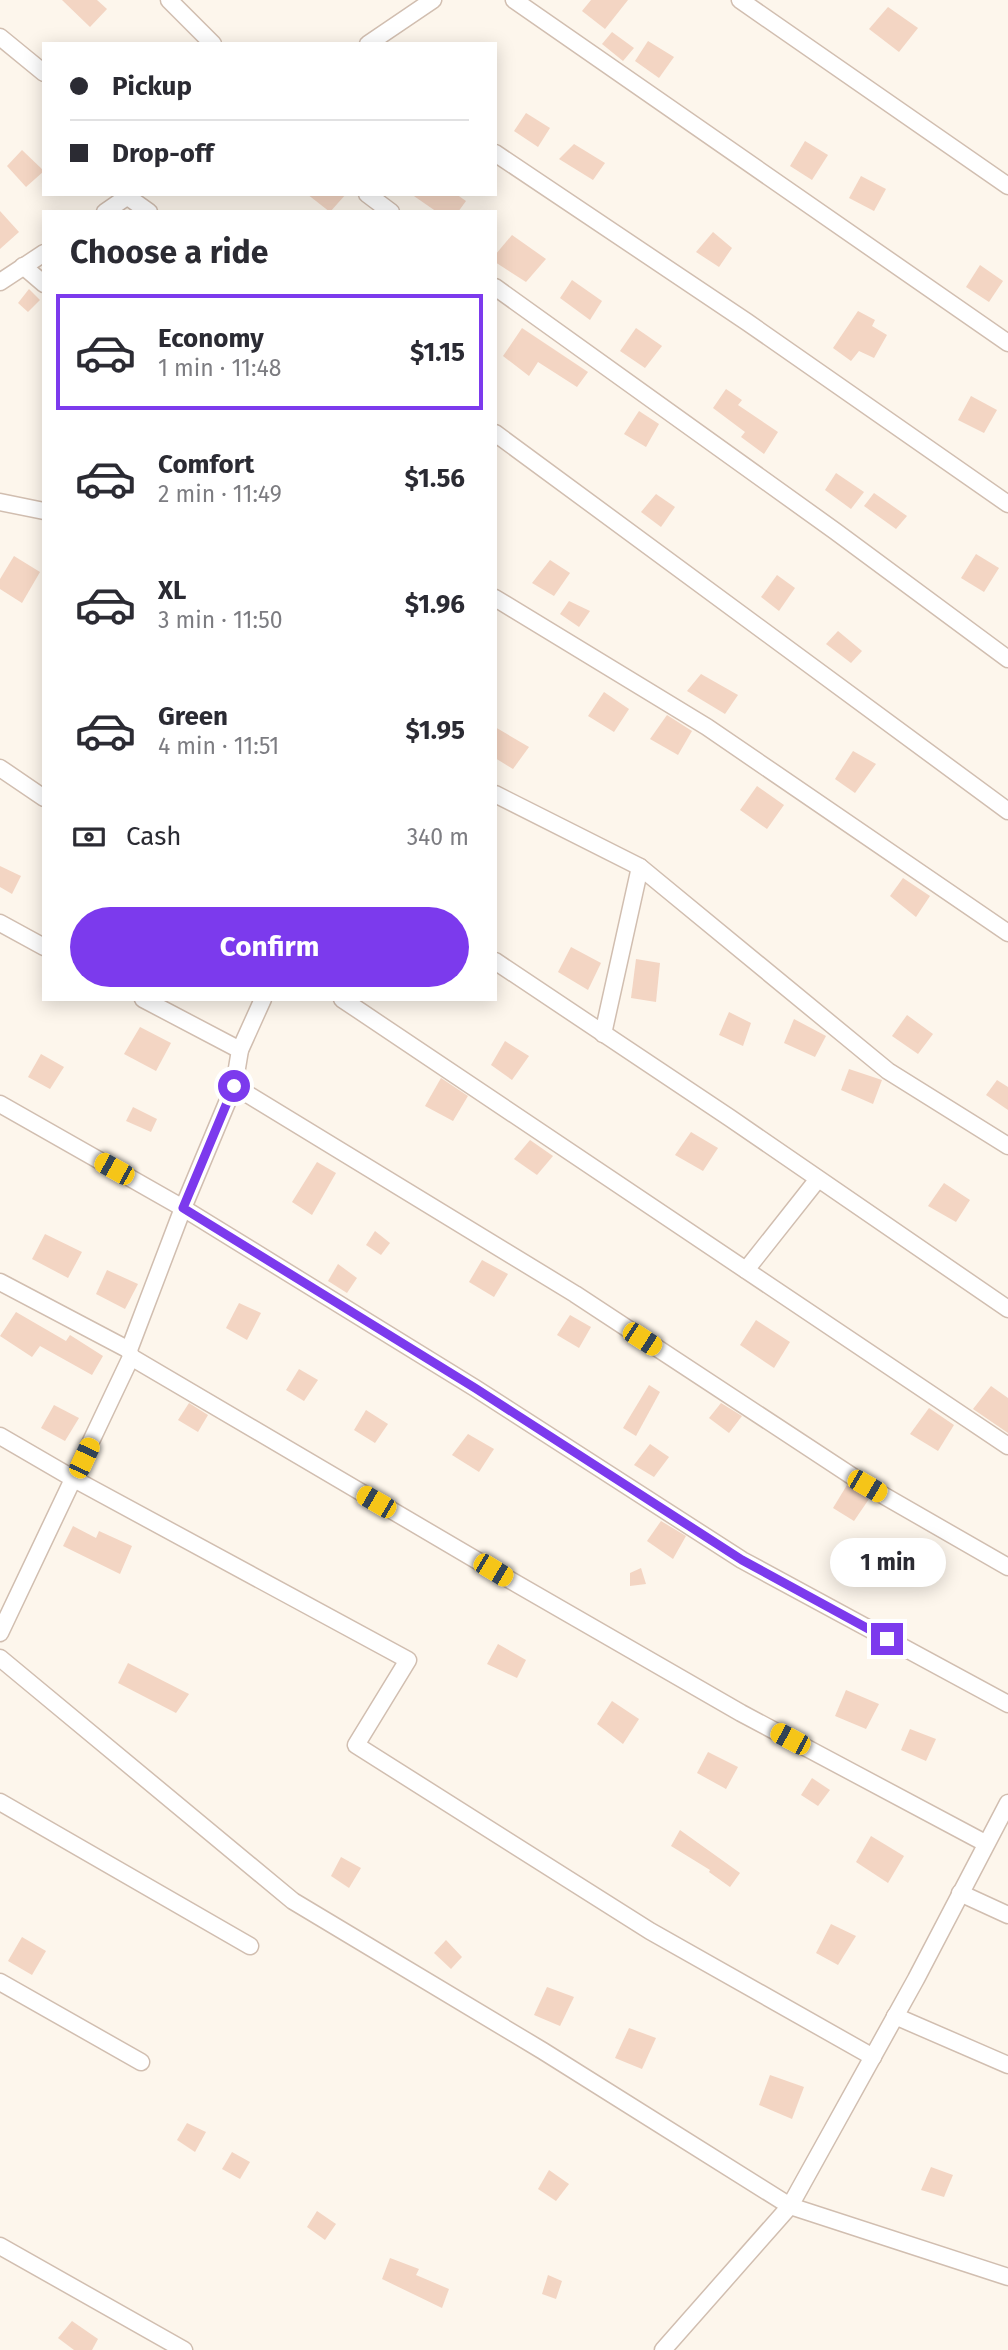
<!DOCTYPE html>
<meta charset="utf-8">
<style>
body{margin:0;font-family:"Fira Sans",sans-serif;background:#f2f2f3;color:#2b2b33;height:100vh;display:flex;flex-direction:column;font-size:26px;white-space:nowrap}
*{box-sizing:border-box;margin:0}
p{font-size:23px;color:#7c7c81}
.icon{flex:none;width:38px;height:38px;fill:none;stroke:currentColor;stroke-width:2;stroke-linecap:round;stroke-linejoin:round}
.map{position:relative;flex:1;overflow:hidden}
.drawer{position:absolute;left:42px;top:210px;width:455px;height:791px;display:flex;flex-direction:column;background:#fff;border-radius:0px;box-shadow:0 4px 18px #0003}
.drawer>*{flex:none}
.guide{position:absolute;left:42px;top:42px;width:455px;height:154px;border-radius:0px;box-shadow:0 4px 18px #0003;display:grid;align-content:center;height:154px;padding:0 28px;background:#fff}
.end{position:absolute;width:32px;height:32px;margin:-16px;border:9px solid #7c3aed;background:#fff;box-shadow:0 0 0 4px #fff}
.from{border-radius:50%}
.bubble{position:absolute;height:49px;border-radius:24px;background:#fff;box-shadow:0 4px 18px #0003;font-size:23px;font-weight:700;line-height:49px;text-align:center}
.car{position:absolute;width:21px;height:42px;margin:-21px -10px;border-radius:9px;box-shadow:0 0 5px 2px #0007;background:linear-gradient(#f5c518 24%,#345 0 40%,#f5c518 0 76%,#345 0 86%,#f5c518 0)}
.guide b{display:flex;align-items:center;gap:24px;height:66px;font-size:26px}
.guide b+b{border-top:2px solid #e1e1e2}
.guide i{width:18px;height:18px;background:#2b2b33}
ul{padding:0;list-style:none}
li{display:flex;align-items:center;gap:21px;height:116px;margin:0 14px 10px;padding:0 14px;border:4px solid transparent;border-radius:0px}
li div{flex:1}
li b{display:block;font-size:26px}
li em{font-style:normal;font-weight:700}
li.selected{border-color:#7c3aed}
li>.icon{width:63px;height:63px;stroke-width:1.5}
h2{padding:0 28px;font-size:32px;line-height:84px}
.pay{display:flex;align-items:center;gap:18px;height:77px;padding:0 28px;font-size:26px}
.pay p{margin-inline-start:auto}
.cta{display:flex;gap:14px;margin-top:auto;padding:14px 28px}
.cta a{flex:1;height:80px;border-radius:42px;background:#7c3aed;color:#fff;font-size:28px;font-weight:700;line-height:80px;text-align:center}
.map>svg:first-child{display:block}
.building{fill:#f3d5c3}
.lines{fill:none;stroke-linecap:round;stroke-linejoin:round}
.street-casing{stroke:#d1beb0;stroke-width:19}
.street{stroke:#fff;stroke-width:16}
.route{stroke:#7c3aed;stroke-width:9}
</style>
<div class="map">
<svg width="1008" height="2350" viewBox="0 0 1008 2350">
<rect width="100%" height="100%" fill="#fdf6ec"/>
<!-- building -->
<g class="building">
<path d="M62,0H97L107,9L90,27Z"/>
<path d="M591,0H628L605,29L582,11Z"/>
<path d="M888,7L918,28L899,52L869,29Z"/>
<path d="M612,32L634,48L623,61L602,44Z"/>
<path d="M648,41L674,57L659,78L635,61Z"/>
<path d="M526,113L550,128L538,147L514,131Z"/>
<path d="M805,141L828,155L812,180L790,166Z"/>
<path d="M574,144L605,163L593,180L559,159Z"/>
<path d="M22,150L44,171L26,187L7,166Z"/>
<path d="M861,176L886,189L874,211L849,198Z"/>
<path d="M307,194H346L330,212Z"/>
<path d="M411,194H456L466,201L458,212H437Z"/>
<path d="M0,211L19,232L0,249Z"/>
<path d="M713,232L732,248L719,267L696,252Z"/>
<path d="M512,235L546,259L526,282L495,262V255Z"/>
<path d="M980,265L1003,281L989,302L966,287Z"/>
<path d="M572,280L602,301L590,320L560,298Z"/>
<path d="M29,289L40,300L28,312L18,303Z"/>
<path d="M858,311L875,320L872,326L887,335L874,358L859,351L851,361L833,348Z"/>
<path d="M522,328L588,372L577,387L538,362L529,376L503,356Z"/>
<path d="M636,328L662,346L645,368L620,351Z"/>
<path d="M726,389L742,400L738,405L778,432L764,454L741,437L745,432L713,408Z"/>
<path d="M971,396L997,410L984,433L958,420Z"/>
<path d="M639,411L659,424L646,447L624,434Z"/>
<path d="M836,473L864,492L851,509L825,490Z"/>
<path d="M874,493L907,516L896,529L864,506Z"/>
<path d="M656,494L675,507L661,527L641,512Z"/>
<path d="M976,554L999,568L984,592L961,578Z"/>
<path d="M14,556L40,572L22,603L0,589V579Z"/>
<path d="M550,560L570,573L554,596L532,583Z"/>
<path d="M777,575L795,588L779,611L761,597Z"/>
<path d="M569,601L590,611L579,627L560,614Z"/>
<path d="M838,631L862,651L851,663L826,644Z"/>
<path d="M701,674L738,695L725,714L687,691Z"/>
<path d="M604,692L629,709L614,732L588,716Z"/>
<path d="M667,715L692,731L678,755L650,739Z"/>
<path d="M495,727L529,747L513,769L495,758Z"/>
<path d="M853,751L876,764L855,793L835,779Z"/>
<path d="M757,786L784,805L767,829L740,810Z"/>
<path d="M0,866L21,876L12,894L0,887Z"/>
<path d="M903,878L930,896L916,917L890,896Z"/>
<path d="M571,947L601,963L588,990L558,972Z"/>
<path d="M636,959L660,963L656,1002L631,998Z"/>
<path d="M729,1012L751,1023L743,1046L719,1035Z"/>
<path d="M907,1015L933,1034L918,1054L892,1036Z"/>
<path d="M794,1019L826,1036L815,1057L784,1043Z"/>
<path d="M140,1027L171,1043L156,1071L124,1054Z"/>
<path d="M505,1041L529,1056L512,1080L491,1065Z"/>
<path d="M41,1054L64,1067L50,1089L28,1077Z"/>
<path d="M849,1069L882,1080L873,1104L841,1090Z"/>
<path d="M441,1078L468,1096L453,1121L425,1106Z"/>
<path d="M997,1080L1008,1087V1110L986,1095Z"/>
<path d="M133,1107L157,1119L151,1132L126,1121Z"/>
<path d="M691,1132L718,1148L703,1171L675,1155Z"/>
<path d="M530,1140L553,1156L537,1175L514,1159Z"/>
<path d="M317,1162L336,1173L312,1215L292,1202Z"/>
<path d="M944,1183L970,1200L956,1222L928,1206Z"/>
<path d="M375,1231L390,1243L381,1255L366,1245Z"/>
<path d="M45,1234L82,1252L68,1278L32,1259Z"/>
<path d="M482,1260L508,1274L494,1297L469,1282Z"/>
<path d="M338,1264L357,1278L347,1293L328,1281Z"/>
<path d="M107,1270L138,1284L125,1309L96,1294Z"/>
<path d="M239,1303L261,1313L247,1340L226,1328Z"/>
<path d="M16,1312L66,1341L70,1335L103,1356L92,1375L40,1346L32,1357L0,1336Z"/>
<path d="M570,1315L591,1327L579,1348L557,1335Z"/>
<path d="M756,1320L790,1342L774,1368L740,1345Z"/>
<path d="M299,1369L318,1380L304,1401L286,1390Z"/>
<path d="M649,1385L660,1392L636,1436L623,1428Z"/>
<path d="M991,1386L1008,1398V1433L973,1409Z"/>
<path d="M189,1403L208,1415L198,1432L178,1420Z"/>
<path d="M721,1403L742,1416L729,1433L709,1418Z"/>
<path d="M54,1405L79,1418L65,1441L41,1428Z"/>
<path d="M929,1408L954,1425L938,1451L910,1434Z"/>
<path d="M366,1410L388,1424L375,1443L354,1430Z"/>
<path d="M468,1434L494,1449L479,1472L452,1455Z"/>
<path d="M650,1444L669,1457L654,1477L634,1465Z"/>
<path d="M847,1485L869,1499L854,1521L833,1508Z"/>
<path d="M661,1521L686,1536L673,1559L647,1541Z"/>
<path d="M73,1526L96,1538L99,1531L132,1546L120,1574L63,1546Z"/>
<path d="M641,1568L646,1584L630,1586V1573Z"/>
<path d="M498,1644L526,1660L517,1678L487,1664Z"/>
<path d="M128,1663L189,1694L176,1713L118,1683Z"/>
<path d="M846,1690L879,1704L866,1729L835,1716Z"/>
<path d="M612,1701L639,1719L623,1744L597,1724Z"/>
<path d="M910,1729L936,1739L926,1761L901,1750Z"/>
<path d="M708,1752L738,1767L726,1789L697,1773Z"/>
<path d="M812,1778L830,1790L818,1806L801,1795Z"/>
<path d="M680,1830L740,1873L730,1887L709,1872L710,1870L671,1846Z"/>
<path d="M871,1836L904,1856L888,1883L856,1862Z"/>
<path d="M341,1857L361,1868L349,1888L331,1876Z"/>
<path d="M831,1924L856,1936L838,1965L816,1953Z"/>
<path d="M22,1937L46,1951L32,1975L8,1961Z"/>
<path d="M446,1940L462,1957L451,1969L434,1953Z"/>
<path d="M547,1987L574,1997L560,2026L534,2015Z"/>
<path d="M629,2028L656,2038L642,2069L615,2058Z"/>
<path d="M770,2075L804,2087L792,2119L759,2105Z"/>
<path d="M187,2123L206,2132L195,2152L177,2140Z"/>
<path d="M232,2152L250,2162L240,2179L222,2169Z"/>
<path d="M931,2167L953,2175L944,2197L921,2190Z"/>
<path d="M549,2170L569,2184L556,2201L538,2189Z"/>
<path d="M317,2211L336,2224L325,2240L307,2227Z"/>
<path d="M390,2258L419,2269L416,2275L449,2289L442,2308L382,2279Z"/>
<path d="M548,2275L562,2281L556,2299L542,2294Z"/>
<path d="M72,2321L98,2339L92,2350H74L58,2338Z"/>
</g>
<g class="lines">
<defs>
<g id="street">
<path d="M169,0L213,44"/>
<path d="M514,0L1008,343"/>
<path d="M740,0L1008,186"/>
<path d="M0,37L44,73"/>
<path d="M368,44L433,0"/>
<path d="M495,153L747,322L1008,504"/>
<path d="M367,194L391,212"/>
<path d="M128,197L149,212"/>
<path d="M105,212L131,194"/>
<path d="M23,266L44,284"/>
<path d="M0,282L44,253"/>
<path d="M495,287L835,531L1008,659"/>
<path d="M495,433L1008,811"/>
<path d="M0,502L44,511"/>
<path d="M495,598L707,727L1008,933"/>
<path d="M0,768L44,798"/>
<path d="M495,794L640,867L888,1071L1008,1146"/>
<path d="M0,923L44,947"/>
<path d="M495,961L730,1118L1008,1309"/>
<path d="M143,999L240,1050"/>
<path d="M342,999L1008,1446"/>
<path d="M603,1034L640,867"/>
<path d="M234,1086L575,1294L867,1486L1008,1567"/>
<path d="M0,1104L183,1208L475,1388L742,1560L1008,1704"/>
<path d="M746,1270L818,1179"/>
<path d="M0,1282L129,1350"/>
<path d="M131,1357L517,1584L741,1713L985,1843"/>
<path d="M0,1436L74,1479L408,1660L356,1745L650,1931L873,2057"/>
<path d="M0,1633L131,1357L129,1350L183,1208L234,1086L240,1050L263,999"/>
<path d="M0,1658L293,1901L543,2051L790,2206L1008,2277"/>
<path d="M0,1802L250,1946"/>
<path d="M960,1893L1008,1915"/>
<path d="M0,1982L141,2062"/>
<path d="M895,2016L1008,2065"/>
<path d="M0,2246L184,2350"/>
<path d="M663,2350L790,2206L916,1979L1008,1803"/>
</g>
</defs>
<!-- street casing -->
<use href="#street" class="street-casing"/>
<!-- street -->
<use href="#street" class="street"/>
</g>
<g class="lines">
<!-- route -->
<path class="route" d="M234,1086L183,1208L475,1388L742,1560L887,1639"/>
</g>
</svg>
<i class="end from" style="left:234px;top:1086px"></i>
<i class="end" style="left:887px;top:1639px"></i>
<div class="bubble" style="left:830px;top:1538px;width:116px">1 min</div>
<i class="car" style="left:114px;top:1169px;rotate:299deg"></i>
<i class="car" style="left:642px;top:1339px;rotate:123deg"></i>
<i class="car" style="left:84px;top:1458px;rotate:25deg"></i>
<i class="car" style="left:867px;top:1486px;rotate:120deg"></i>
<i class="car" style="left:376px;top:1502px;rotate:300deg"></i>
<i class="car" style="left:493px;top:1570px;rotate:121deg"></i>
<i class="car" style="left:790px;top:1739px;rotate:298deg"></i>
<div class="guide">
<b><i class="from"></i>Pickup</b>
<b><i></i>Drop-off</b>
</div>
<section class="drawer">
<h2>Choose a ride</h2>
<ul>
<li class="selected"><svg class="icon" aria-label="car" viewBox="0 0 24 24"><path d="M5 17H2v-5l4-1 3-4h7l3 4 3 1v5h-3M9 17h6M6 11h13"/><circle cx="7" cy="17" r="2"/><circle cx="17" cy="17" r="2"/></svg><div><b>Economy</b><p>1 min · 11:48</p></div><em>$1.15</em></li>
<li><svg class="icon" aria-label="car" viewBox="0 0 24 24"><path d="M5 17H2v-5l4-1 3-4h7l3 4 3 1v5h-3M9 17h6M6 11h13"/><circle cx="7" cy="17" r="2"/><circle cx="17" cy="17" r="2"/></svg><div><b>Comfort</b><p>2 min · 11:49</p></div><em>$1.56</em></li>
<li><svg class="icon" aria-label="car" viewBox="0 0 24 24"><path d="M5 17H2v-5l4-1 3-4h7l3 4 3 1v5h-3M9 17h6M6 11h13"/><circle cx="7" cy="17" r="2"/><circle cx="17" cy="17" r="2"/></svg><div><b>XL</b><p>3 min · 11:50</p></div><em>$1.96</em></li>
<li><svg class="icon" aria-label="car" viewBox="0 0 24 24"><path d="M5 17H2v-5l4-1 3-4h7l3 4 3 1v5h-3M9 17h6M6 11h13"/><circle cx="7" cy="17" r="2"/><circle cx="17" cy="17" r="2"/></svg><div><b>Green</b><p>4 min · 11:51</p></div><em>$1.95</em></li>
</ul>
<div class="pay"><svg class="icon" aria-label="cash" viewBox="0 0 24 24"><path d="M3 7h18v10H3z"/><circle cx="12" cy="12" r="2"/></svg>Cash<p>340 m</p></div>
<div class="cta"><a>Confirm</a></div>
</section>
</div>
